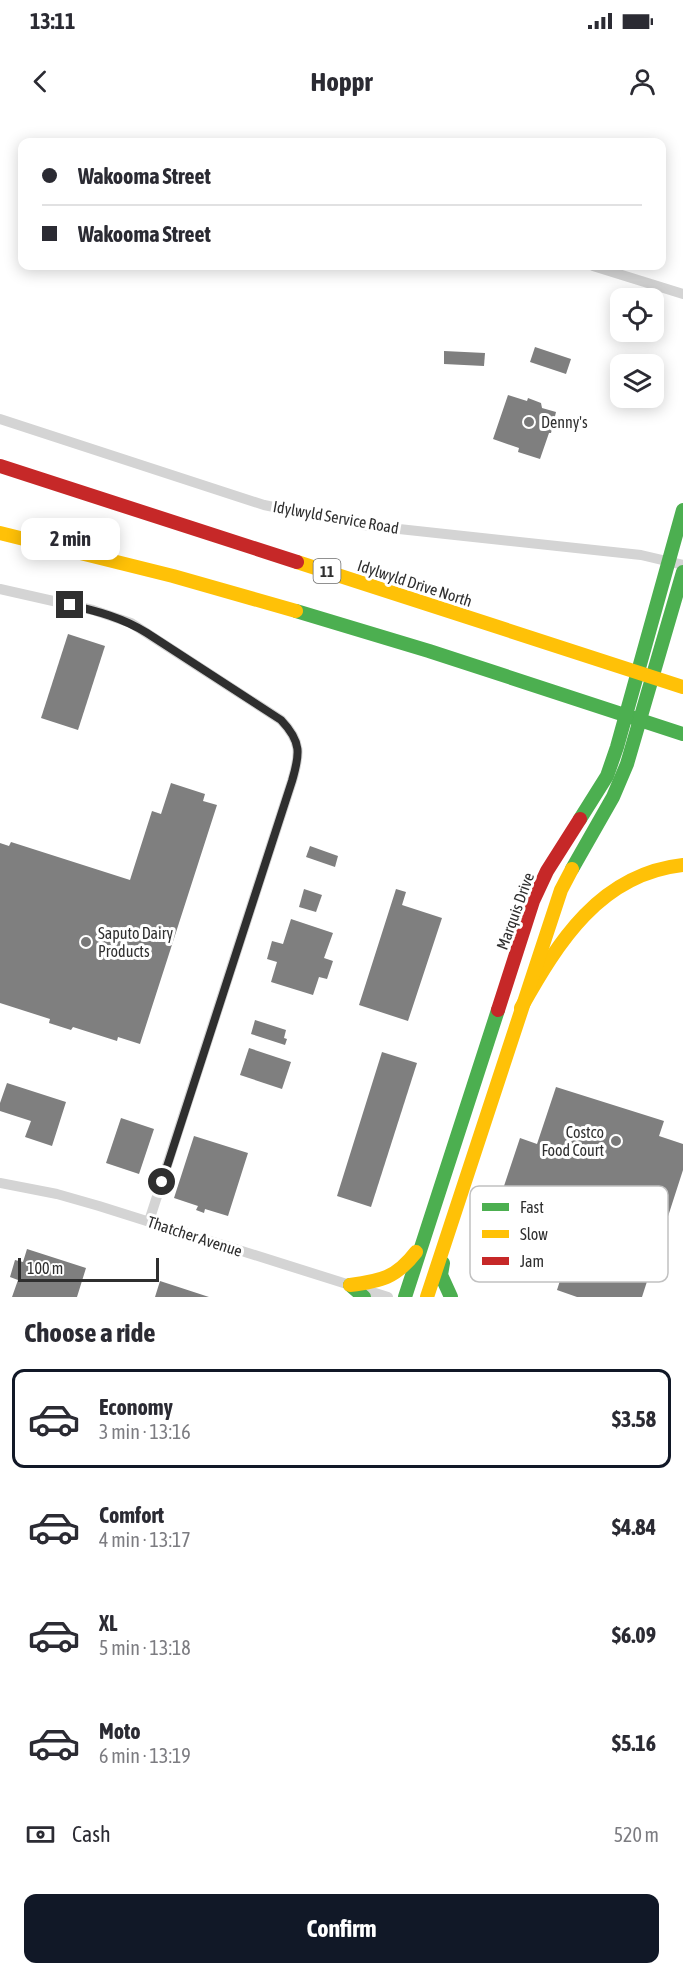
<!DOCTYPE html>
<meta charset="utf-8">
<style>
body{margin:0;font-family:"Asap Condensed",sans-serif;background:#f7f7f7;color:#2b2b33;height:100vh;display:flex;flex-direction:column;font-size:22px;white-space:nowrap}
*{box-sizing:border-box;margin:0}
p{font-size:20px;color:#7c7c81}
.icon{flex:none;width:33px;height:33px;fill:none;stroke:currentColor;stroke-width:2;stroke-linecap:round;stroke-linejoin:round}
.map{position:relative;height:1177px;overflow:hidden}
.side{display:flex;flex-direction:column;background:#fff;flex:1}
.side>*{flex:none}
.top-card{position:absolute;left:18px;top:18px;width:648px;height:132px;border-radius:12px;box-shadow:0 3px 15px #0003;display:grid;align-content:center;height:132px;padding:0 24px;background:#fff}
.buttons{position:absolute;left:610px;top:168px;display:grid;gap:12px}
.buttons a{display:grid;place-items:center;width:54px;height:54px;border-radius:12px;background:#fff;box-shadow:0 3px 15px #0003;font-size:30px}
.scale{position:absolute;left:18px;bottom:15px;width:141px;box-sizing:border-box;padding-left:6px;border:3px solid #2f2f2f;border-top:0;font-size:16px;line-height:21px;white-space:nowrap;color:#2f2f2f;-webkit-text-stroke:4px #fff;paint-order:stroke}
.end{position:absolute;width:27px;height:27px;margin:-14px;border:8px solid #2f2f2f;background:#fff;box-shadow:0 0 0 3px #fff}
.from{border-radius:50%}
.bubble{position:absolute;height:42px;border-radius:12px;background:#fff;box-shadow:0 3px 15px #0003;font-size:20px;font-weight:700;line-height:42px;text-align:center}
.top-card b{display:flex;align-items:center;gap:21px;height:57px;font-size:22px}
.top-card b+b{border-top:2px solid #e1e1e2}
.top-card i{width:15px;height:15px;background:#2b2b33}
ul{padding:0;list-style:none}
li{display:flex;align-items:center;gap:18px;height:99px;margin:0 12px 9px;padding:0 12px;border:3px solid transparent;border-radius:12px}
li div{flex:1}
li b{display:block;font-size:22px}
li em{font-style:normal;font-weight:700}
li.selected{border-color:#111827}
li>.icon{width:54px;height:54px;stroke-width:1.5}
h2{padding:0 24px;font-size:27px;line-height:72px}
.pay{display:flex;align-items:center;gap:15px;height:66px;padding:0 24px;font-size:22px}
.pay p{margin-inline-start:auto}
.button{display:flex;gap:12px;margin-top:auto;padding:12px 24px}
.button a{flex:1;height:69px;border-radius:12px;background:#111827;color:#fff;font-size:24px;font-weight:700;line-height:69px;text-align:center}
.status{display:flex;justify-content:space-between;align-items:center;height:42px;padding:0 30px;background:#fff;direction:ltr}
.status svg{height:16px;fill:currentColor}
header{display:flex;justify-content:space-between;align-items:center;height:78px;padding:0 24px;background:#fff;font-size:27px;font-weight:700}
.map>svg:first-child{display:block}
.building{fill:#7f7f7f}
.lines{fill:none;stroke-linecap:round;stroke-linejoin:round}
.street{stroke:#d4d4d4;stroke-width:10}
.fast{stroke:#4caf50;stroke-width:14}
.slow{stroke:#ffc107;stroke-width:14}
.jam{stroke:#c62828;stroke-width:14}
.route{stroke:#2f2f2f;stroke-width:8}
.poi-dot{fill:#787878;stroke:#fff;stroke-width:2}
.labels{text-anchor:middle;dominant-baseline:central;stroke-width:6;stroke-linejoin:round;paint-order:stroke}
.shield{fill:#fff;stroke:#6d6d6d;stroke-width:1.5}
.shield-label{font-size:15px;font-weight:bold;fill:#2f2f2f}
.poi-label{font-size:16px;fill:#2f2f2f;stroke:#fff;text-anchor:start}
.street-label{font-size:16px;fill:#2f2f2f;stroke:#fff}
.key{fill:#fff;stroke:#c1c1c1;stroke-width:1.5}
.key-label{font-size:16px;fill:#2f2f2f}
</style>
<div class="status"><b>13:11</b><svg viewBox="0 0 49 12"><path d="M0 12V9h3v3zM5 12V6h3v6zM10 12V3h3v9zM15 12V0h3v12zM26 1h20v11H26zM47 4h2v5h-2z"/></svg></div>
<header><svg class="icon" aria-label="back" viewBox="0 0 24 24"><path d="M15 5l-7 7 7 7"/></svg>Hoppr<svg class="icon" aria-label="person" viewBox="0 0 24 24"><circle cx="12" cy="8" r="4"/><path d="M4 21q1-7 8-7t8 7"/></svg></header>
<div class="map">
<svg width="683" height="1177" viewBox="0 0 683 1177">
<rect width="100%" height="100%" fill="#fff"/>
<!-- building -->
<g class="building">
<path d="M535,227L571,239L566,254L530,242Z"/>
<path d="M444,231L485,233L484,246L444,244Z"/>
<path d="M508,275L527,281L528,278L541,283L542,288L556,292L551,313H549L540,339L518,332L519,328L493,319Z"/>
<path d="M68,514L105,526L78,610L41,598Z"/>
<path d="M171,663L205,674L203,681L217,685L140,924L118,917L117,921L73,907L71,910L49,903L50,899L0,883V723L9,726L11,722L130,760L152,691L161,694Z"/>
<path d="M310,726L338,736L335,747L306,737Z"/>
<path d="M304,769L322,775L316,792L299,787Z"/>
<path d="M396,769L406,772L402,785L442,798L408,901L359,885Z"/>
<path d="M291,799L333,813L324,838L333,841L327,859L319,857L313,875L271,862L277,842L267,839L272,821L283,824Z"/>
<path d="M255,900L286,910L284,918L287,919L285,925L251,914Z"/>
<path d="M249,928L291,942L282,969L240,955Z"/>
<path d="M382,932L417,943L371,1087L337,1076Z"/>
<path d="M7,963L66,982L52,1026L25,1017L31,1001L0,991V983Z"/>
<path d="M556,967L664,1001L659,1016L683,1024V1050L642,1177H577L557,1170L566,1142L506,1123L520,1081L501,1075L520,1018L537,1024Z"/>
<path d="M121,998L154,1009L139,1054L106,1043Z"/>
<path d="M194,1016L248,1033L228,1096L205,1089L204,1093L196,1090L198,1086L174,1078Z"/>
<path d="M27,1129L86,1148L77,1177H12L18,1160L10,1157L15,1140L23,1142Z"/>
<path d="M160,1161L209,1177H155Z"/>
</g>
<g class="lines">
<!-- street -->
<g class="street">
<path d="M593,146L683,174"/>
<path d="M0,299L264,385L362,405L641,435L683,445"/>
<path d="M0,469L93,490L131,503L281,600C302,622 300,634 292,661L149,1101"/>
<path d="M0,1063L57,1074L99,1086L388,1177"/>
</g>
<!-- fast -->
<g class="fast">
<path d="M296,491L429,531L683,614"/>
<path d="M580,699L607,656L617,627L683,390"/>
<path d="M572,749L613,677L627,644L683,452"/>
<path d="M443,1143L441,1155L451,1177"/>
<path d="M350,1165L364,1177"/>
<path d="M405,1177L498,890"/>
</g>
<!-- slow -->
<g class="slow">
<path d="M0,413L173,456L296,491"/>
<path d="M297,442L683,567"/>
<path d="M521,888C558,822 600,754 683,745"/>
<path d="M350,1165C381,1161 396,1158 416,1132"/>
<path d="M427,1177L561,770L572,749"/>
</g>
<!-- jam -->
<g class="jam">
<path d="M0,346L297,442"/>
<path d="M498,890L533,781L547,751L580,699"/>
</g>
</g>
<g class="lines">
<!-- route -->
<path class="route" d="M70,485C97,491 123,498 147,513L281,600C302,622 300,634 292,661L162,1062"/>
</g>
<!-- markers -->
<g class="poi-dot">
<circle cx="529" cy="302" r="6"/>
<circle cx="86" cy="822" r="6"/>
<circle cx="616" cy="1021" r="6"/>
</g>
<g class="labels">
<!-- shield labels -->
<rect class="shield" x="313.5" y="439" width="27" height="24" rx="4.5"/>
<g class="shield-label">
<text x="327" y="451">11</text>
</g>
<!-- poi labels -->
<g class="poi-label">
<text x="541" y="302">Denny's</text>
<text x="98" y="813">Saputo Dairy<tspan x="98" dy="18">Products</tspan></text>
<text x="604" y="1012" text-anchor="end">Costco<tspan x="604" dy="18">Food Court</tspan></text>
</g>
<!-- street labels -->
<g class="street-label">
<text transform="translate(336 397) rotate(10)">Idylwyld Service Road</text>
<text transform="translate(415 463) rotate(18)">Idylwyld Drive North</text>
<text transform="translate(515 791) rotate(-70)">Marquis Drive</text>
<text transform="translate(195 1116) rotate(18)">Thatcher Avenue</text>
</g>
</g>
<!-- legend -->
<rect x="470" y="1066" width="198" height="96" rx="9" class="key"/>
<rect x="482" y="1083" width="27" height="8" fill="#4caf50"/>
<rect x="482" y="1110" width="27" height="8" fill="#ffc107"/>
<rect x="482" y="1137" width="27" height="8" fill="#c62828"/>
<g class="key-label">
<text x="520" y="1093">Fast</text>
<text x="520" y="1120">Slow</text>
<text x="520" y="1147">Jam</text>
</g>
</svg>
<div class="buttons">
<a><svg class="icon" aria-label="locate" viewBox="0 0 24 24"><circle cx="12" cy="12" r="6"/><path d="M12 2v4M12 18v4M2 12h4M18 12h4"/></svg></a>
<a><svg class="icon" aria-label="layers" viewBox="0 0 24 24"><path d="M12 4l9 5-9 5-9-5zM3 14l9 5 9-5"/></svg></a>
</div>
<div class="scale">100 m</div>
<i class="end from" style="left:162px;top:1062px"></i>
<i class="end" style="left:70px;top:485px"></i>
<div class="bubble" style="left:21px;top:398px;width:99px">2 min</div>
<div class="top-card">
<b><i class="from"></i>Wakooma Street</b>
<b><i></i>Wakooma Street</b>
</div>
</div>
<section class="side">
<h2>Choose a ride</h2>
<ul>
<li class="selected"><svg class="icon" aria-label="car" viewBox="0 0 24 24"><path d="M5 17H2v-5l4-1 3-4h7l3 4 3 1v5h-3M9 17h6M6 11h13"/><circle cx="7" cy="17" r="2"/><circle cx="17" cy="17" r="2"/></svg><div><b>Economy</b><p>3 min · 13:16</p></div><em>$3.58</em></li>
<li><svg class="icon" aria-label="car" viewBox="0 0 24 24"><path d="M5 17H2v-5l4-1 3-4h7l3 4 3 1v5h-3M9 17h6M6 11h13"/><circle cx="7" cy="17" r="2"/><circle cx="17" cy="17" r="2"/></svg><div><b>Comfort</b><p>4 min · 13:17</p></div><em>$4.84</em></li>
<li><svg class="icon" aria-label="car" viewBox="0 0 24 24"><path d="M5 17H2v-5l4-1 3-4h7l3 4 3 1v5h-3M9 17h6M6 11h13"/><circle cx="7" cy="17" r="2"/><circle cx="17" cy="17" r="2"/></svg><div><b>XL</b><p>5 min · 13:18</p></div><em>$6.09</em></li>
<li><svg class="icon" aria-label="car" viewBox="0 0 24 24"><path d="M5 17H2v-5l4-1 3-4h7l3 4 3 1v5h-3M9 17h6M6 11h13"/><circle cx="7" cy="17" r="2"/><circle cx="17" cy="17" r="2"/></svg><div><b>Moto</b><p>6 min · 13:19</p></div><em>$5.16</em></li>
</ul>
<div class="pay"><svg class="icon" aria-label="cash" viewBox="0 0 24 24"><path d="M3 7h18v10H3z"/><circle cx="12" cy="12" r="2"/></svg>Cash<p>520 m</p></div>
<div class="button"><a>Confirm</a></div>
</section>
